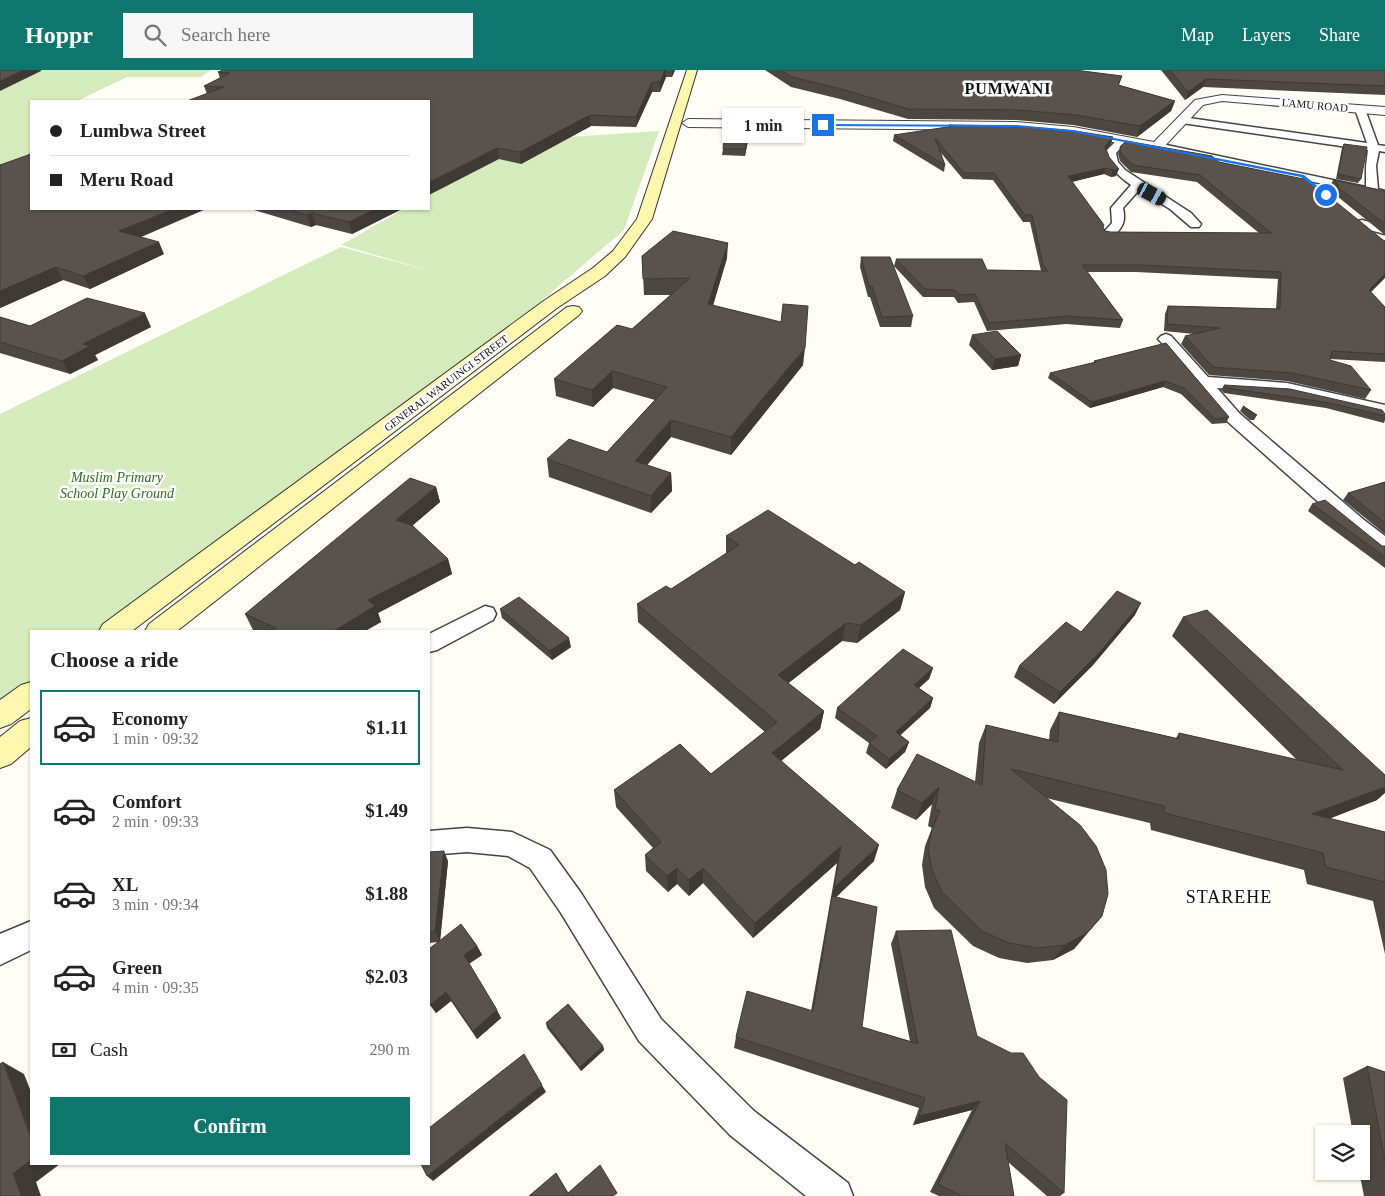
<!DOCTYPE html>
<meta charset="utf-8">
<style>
body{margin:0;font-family:"Times New Roman",serif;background:#f6f6f6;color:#222;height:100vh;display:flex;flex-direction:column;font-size:19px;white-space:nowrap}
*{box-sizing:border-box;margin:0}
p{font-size:16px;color:#767676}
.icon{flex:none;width:28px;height:28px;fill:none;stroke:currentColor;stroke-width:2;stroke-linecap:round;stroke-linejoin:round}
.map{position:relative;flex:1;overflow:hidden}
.sheet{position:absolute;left:30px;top:560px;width:400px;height:535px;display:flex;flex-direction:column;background:#fff;border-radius:0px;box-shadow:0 1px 4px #0004}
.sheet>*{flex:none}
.banner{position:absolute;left:30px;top:30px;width:400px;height:110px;border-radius:0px;box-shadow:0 1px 4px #0004;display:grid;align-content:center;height:110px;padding:0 20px;background:#fff}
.tools{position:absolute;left:1315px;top:1055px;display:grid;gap:10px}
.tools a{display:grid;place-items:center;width:55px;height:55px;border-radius:0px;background:#fff;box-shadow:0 1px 4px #0004;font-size:25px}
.end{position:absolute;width:22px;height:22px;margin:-11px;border:6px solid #1a73e8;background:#fff;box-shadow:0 0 0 2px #fff}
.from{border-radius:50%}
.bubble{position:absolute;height:35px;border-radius:0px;background:#fff;box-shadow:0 1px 4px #0004;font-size:16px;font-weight:800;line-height:35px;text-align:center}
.car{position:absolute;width:15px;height:30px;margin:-15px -8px;border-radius:6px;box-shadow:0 0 4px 1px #0007;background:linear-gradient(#222 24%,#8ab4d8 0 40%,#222 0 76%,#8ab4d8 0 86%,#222 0)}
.banner b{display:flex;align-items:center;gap:18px;height:48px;font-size:19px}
.banner b+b{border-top:1px solid #e0e0e0}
.banner i{width:12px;height:12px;background:#222}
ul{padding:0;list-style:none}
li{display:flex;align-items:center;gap:15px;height:75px;margin:0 10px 8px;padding:0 10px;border:2px solid transparent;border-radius:0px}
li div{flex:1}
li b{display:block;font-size:19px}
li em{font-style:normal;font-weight:800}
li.selected{border-color:#0f766e}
li>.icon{width:45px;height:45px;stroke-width:1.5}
h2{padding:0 20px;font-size:22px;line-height:60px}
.pay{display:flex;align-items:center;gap:12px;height:55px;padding:0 20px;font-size:19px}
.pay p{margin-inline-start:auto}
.cta{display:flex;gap:10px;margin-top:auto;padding:10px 20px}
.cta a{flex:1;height:58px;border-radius:0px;background:#0f766e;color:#fff;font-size:20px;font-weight:800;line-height:58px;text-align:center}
header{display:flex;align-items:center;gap:30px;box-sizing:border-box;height:70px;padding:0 25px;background:#0f766e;color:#fff}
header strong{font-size:24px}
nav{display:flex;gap:28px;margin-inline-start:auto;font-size:18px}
.search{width:350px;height:45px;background:#f6f6f6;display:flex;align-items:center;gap:12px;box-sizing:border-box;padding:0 18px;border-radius:0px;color:#767676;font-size:19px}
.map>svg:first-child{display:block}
.green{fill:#d5ebbd}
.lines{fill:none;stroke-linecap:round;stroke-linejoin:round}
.minor-casing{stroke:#444;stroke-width:3}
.tertiary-casing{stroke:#444;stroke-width:2}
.secondary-casing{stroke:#333;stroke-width:2}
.minor{fill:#fff;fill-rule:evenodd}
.tertiary{fill:#fff;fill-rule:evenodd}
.secondary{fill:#fff6b0;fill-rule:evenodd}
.wall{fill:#4d4742}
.shaded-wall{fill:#3f3936}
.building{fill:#5a524d;stroke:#3f3936}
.route{fill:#1a73e8}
.labels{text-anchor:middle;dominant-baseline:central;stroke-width:5;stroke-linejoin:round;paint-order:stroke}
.far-street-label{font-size:11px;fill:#111;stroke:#fff}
.park-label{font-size:14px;font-style:italic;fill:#2f6b1f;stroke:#fff}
.far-district-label{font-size:16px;font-weight:bold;letter-spacing:1px;fill:#111;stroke:#fff}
.near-neighbourhood-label{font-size:18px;letter-spacing:1px;fill:#111;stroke:#fff}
</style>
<header>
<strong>Hoppr</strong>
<div class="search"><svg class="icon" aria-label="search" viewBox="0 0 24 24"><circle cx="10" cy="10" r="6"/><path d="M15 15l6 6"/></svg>Search here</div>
<nav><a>Map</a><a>Layers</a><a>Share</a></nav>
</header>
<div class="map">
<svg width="1385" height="1126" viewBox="0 0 1385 1126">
<rect width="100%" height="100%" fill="#fffdf5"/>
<!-- green -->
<g class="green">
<path d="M40,0H211L201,7H127L77,31H31V88L0,98V18Z"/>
<path d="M659,61L624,160L541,231L551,234L113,561H31V623L0,646V344L341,177L438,203L341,175L404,139H429V124L524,70Z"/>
</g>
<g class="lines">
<defs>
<g id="minor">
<path d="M1360,36L1365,39L1378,75L1385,76V82L1379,81L1376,96L1378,119L1385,121V127L1157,79L1152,76L1157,73L1366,117V96L1368,80L1182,53L1177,50L1182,47L1367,73L1355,39Z"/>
<path d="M1123,67L1128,70L1116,83L1118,92L1125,100L1191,143L1201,154L1199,157H1191L1170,139L1139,120L1123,138C1126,151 1123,158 1112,167H1104L1102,164L1112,153L1111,138L1131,115C1118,106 1109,97 1105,82L1119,68Z"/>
<path d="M1362,150L1385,156V164L1358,157L1356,154L1358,151Z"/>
<path d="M1166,264L1171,266L1208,307L1287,313L1385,335V345L1287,323L1217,318L1240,344L1364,450L1385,466V483L1378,481L1350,460L1228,352L1161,272L1158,269L1161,266Z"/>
<path d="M485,536L493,538L496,544L493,550L437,580L429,582V564Z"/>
<path d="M467,758L512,762L550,780L581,823L661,949L754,1041L848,1113L853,1126H806L730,1065L639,971L561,843L530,798L508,786L467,782L429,785V761Z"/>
<path d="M31,851V880L0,895V864Z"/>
</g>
<path id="tertiary" d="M1222,25L1385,37V45L1222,31L1203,35L1162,79L1157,80L1073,65L1016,60L688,57L682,53L688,49L1016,52L1073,57L1154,72L1195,30Z"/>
<g id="secondary">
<path d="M687,0H697L652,149L625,187L605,206L557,238L132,561H99L103,554L545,230L593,198L613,181L637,149Z"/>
<path d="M573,236L579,237L582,241L579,245L177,561H145L149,554L567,237Z"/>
<path d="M31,612V639L11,654L0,658V630L21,615Z"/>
<path d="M31,648V677L11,694L0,698V667L20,651Z"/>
</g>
</defs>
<!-- minor casing -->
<use href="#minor" class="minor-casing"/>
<!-- tertiary casing -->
<use href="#tertiary" class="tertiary-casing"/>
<!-- secondary casing -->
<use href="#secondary" class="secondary-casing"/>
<!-- minor -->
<use href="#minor" class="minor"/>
<!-- tertiary -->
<use href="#tertiary" class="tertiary"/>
<!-- secondary -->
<use href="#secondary" class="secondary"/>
</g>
<!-- wall -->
<g class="wall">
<path d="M223,0H675L672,7H666L660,22H652L636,57L591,56L521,94L207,24L204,16L220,8L218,2Z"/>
<path d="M765,0H1075L1122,6L1119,15L1175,31L1171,41L1137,67L1073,55L1016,50L908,49L840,29L791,17Z"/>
<path d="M1161,0H1385V25L1203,17L1185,30Z"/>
<path d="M949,55L1113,67L1111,74L1106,79L1116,106L1111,107L1104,104L1072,112L1105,161L1110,162L1259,163L1197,112L1131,102L1120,91L1118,84L1120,77L1219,92L1385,171V208L1371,222L1385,237V292L1330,289V290L1371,320L1365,329L1287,311L1209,305L1181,274L1185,266L1194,264L1164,261L1165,244L1168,236L1276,239L1278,209L1136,202H1088L1123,250L1120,258L1066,254L987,261L974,232L958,233L954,227H923L894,196L896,189L987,200L1041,201L1030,152H1023L993,110L963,109L941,83L945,95L944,102L893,71L894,65L949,57Z"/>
<path d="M749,65L745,86L722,85L723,79Z"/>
<path d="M1344,74L1361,109L1358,113L1336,109L1342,78Z"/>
<path d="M31,84L141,167L164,184L90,219L63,210L0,238Z"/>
<path d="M1333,110L1385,121V165L1332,122L1333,120L1330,117Z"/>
<path d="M251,139H402L352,164L316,155L311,157Z"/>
<path d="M642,186L727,188L713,236L803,295L731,385L671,367L647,395L671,403L672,421L651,443L549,407L547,389L607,382L655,330L613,318L593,337L556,326L554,309L632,259L671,225H644Z"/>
<path d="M861,187L913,246L911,257H880L870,227H868L860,197Z"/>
<path d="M0,247L30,256L151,257L95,285L98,290L70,304L0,283Z"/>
<path d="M972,265L1021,285L1018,296L992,300L969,275Z"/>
<path d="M1166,273L1229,347L1226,353L1212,354L1181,324L1163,317L1090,338L1048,308L1050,303L1094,293V291Z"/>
<path d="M1224,315L1290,319L1385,344V350L1384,353L1326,338L1224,323L1221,320Z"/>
<path d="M1243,336L1257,345L1254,350H1250L1240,341Z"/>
<path d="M1385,412V464L1343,430L1348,423Z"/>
<path d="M436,417L440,432L412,456L448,489L452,504L378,543L381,552L365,561H257L253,560L245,544Z"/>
<path d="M1312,434L1382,476H1385V498L1308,441Z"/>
<path d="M726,466L855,495L905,522L900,540L857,573L842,571L788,613L824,641L820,659L781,691L874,791L836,827L862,957L910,971L891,874L896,861L977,966L1064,1123L1060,1126H1047L1008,1092L1014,1126H939L930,1122L972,1040L913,1055L919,1038L734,978L736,967L811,941L837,793L753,868L703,813L689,826L677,814L668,822L646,801L645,785L653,778L616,737L614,720L711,704L765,662L638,552L637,534L671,519L726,484Z"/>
<path d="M500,539L571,577L552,590L502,548Z"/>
<path d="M1135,545L1093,595L1054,634L1014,607L1019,596L1081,562Z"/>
<path d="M1183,547L1377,730L1329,749L1385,762V884L1373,831L1307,814L1304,800L1151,760L1150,753L1046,728L1102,846L1074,879L1053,890L1027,893L999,888L973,876L934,838L925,817L922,795L925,776L932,758L928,756L932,734L916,750L891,738L897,720L975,712L979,673L986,655L1049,670L1050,660L1059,642L1176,668L1179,663L1297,690L1172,566Z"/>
<path d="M933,598L929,609L919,618L933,628L930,638L900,665L909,672L905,682L886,699L866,683L869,673L835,648L837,638Z"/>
<path d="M429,782L448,791L440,870L477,876L482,885L469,894L501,948L477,969L451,931L436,943L429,933V879L438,872L429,873Z"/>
<path d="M546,953L603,976L604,980L581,1001L547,958Z"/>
<path d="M1367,996L1385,1002V1126H1364L1359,1101H1361V1064H1353L1343,1008Z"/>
</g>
<!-- shaded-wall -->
<g class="shaded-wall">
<path d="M23,0H41V1L0,21V11Z"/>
<path d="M665,0H666V7L660,22V12Z"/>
<path d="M672,0H675L672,7Z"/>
<path d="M1206,9L1203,17L1185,30L1188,22Z"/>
<path d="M652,12V22L636,57V47Z"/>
<path d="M1175,31L1171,41L1137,67L1140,56Z"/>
<path d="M590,45L591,56L521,94L520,82Z"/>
<path d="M749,59V65L745,86V79Z"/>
<path d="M1113,67L1111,74L1103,83L1105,76Z"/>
<path d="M497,78L499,89L429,125V112Z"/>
<path d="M1106,98L1104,104L1066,113L1068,106Z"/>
<path d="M1119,99L1116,106L1111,107L1113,100Z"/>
<path d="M173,139H206L125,174L119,161Z"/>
<path d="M375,139H402L352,164L349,152Z"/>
<path d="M312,143L316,155L311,157L307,145Z"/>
<path d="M159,172L164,184L90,219L83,206Z"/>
<path d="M728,173L727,188L708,251V234Z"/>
<path d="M56,197L63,210L0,238V221Z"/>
<path d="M1385,204V207L1365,228L1369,220Z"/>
<path d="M145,243L151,257L95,285L98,290L70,304L62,291L83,274Z"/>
<path d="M805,278L803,295L731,385V367Z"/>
<path d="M1021,285L1018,296L992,300L995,289Z"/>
<path d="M612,301L613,318L593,337L592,320Z"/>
<path d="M1165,311L1163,317L1090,338L1092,332Z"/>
<path d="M671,350V367L636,408L635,391Z"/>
<path d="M671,403L672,421L651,443V426Z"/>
<path d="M436,417L440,432L401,465L396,450Z"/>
<path d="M448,489L452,504L378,543L381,552L365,561H334L368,530Z"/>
<path d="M905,522L900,540L857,573L861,555Z"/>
<path d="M1141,533L1135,545L1093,595L1054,634L1060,622Z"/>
<path d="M846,553L842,571L776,623L778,605Z"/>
<path d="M569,568L571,577L552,590L550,581Z"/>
<path d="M933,598L929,609L911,625L914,615Z"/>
<path d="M933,628L930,638L893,672L896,662Z"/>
<path d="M824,641L820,659L770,700L772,683Z"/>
<path d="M909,672L905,682L886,699L889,689Z"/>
<path d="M939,717L932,734L916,750L922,733Z"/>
<path d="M1385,717V723L1377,730L1294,762L1312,744Z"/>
<path d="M879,775L874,791L831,832L832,826L830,834L834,818Z"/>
<path d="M841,776L837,793L753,868L755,853Z"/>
<path d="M444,781L448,791L440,872L435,862Z"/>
<path d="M677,798V814L668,822L667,806Z"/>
<path d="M703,798V813L689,826V810Z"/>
<path d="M1102,846L1074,879L1053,890L1065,875Z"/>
<path d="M477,876L482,885L468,894L464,885Z"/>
<path d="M446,922L451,931L436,943L430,935Z"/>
<path d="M497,940L501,948L477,969L473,961Z"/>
<path d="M603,976L604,980L581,1001L580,997Z"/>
<path d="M3,992L24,1004L31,1022V1068Z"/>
<path d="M542,1015L546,1022L433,1111L427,1106Z"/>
<path d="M980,1031L972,1040L913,1055L919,1046Z"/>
<path d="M31,1090V1094H60L36,1112L41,1126H21L13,1103Z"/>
</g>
<!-- building -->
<g class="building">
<path d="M0,0H23L0,11Z"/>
<path d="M223,0H665L660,12H652L636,47L590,45L520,82L497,78L429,112V31H187L224,17L204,16L230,3L218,2Z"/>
<path d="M780,0H1075L1122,6L1118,15L1175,31L1140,56L1076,45L1019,40L909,39L841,19L792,7Z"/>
<path d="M1170,0H1385V16L1206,9L1188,22Z"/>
<path d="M949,55L1017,56L1075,61L1113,67L1105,76L1109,87L1119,99L1113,100L1106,98L1068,106L1104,155L1103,157L1105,161L1110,162L1271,163L1200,105L1133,95L1122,85L1120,77L1126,71L1212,86L1219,92L1309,110L1383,170L1385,171V204L1369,220L1385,237V284L1332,281L1330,290L1351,296L1371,320L1292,303L1213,297L1185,266L1220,258L1167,254L1168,236L1280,239L1281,202L1139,195H1082L1123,250L1068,246L989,253L975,224L960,225L955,220L925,219L896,189H982L987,200L1048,201L1043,195L1032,145H1025L994,103H964L935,68L945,95L894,65L954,56Z"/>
<path d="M725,58L749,59L745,79H723Z"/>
<path d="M1344,74L1367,77L1361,109L1338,104Z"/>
<path d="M31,84V139H173L119,161L159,172L83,206L56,197L0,221V95Z"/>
<path d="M1333,110L1385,121V154L1335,115H1339Z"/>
<path d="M286,139H375L349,152L312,143L307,145Z"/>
<path d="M673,161L728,173L708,234L781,252L783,234L808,236L805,278L731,367L671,350L635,391L671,403L651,426L547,389L569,369L607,382L667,317L612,301L592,320L554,309L617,255L632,259L690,208L643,209L642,186Z"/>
<path d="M861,187H890L913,246L882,247L872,216H869Z"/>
<path d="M87,228L145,243L83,274L90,276L62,291L0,272V247L30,256Z"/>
<path d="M997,261L1021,285L995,289L972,265Z"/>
<path d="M1166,273L1229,347L1215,349L1184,318L1165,311L1092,332L1050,303L1096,292L1094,291Z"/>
<path d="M1224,315L1290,319L1382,340L1385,344V346L1330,333L1227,318Z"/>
<path d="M1243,336L1257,345H1254Z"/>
<path d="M410,408L436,417L396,450L413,456L448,489L368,530L375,536L334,561H271L276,558L245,544Z"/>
<path d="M1385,412V453L1348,423Z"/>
<path d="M1325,430L1382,476H1385V487L1312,434Z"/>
<path d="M768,440L855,495L859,492L905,522L861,555L846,553L778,605L824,641L772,683L879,775L834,818L841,776L755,853L703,798L689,810L677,798L667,806L645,785L661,772L614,720L680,674L711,704L777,652L637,534L666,516L671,519L739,475L726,466Z"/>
<path d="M1117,521L1141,533L1099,583L1060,622L1019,596L1066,552L1081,562Z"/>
<path d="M519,527L569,568L550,581L500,539Z"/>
<path d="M1207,540L1385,705V717L1312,744L1385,762V812L1326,797L1323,783L1164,743V736L1011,699L1080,755L1096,776L1106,800L1108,824L1102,846L1087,863L1065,875L1038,878L1009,873L982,861L942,822L932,800L928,778L932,759L940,741L935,739L939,717L922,733L897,720L917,684L982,715L986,655L1058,672L1059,642L1179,669V663L1343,700L1183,547Z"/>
<path d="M903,579L933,598L914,615L933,628L896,662L909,672L889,689L869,673L877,666L837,638Z"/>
<path d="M444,781L435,862L429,863V782Z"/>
<path d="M832,826L877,837L862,957L918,974L896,861L951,860L977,966L1011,983H1023L1039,1007L1067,1030L1064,1123L1005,1073L1014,1126H962L938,1114L980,1031L919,1046L925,1028L736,967L747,921L813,941Z"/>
<path d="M461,854L477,876L464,885L497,940L473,961L446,922L430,935L429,932V879Z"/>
<path d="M568,934L603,976L580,997L546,953Z"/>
<path d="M524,984L542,1015L427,1106L421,1094H429V1058Z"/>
<path d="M3,992L31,1068V1090L13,1103L21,1126H0V994Z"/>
<path d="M1367,996L1385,1002V1091Z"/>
<path d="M600,1095L617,1123L613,1126H529L556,1103L568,1123Z"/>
</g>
<!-- route -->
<path class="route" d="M823,54L1016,55L1073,60L1304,105L1328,125L1325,126L1301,107L1073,62L1016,57L822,56Z"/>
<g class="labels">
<!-- far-street labels -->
<g class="far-street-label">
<text transform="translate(1315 35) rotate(5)">LAMU ROAD</text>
<text transform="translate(446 313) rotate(-37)">GENERAL WARUINGI STREET</text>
</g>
<!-- park labels -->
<g class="park-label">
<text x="117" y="407">Muslim Primary<tspan x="117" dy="16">School Play Ground</tspan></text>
</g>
<!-- far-district labels -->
<g class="far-district-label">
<text x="1008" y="18">PUMWANI</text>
</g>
<!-- near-neighbourhood labels -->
<g class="near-neighbourhood-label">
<text x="1229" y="827">STAREHE</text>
</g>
</g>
</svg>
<div class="tools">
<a><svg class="icon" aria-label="layers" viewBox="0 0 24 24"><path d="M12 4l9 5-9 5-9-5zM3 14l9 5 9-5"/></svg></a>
</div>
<i class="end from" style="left:1326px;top:125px"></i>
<i class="end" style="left:823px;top:55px"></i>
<div class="bubble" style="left:722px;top:38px;width:82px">1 min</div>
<i class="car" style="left:1152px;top:124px;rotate:118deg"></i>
<div class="banner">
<b><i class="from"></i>Lumbwa Street</b>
<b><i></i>Meru Road</b>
</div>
<section class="sheet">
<h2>Choose a ride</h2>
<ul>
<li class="selected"><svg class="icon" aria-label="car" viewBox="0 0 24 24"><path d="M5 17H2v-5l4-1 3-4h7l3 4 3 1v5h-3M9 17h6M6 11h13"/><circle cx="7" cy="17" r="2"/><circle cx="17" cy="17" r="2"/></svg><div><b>Economy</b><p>1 min · 09:32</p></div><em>$1.11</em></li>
<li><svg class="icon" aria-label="car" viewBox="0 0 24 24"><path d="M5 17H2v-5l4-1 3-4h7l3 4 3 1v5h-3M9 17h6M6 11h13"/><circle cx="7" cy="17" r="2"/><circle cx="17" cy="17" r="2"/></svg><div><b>Comfort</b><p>2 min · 09:33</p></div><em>$1.49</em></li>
<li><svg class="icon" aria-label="car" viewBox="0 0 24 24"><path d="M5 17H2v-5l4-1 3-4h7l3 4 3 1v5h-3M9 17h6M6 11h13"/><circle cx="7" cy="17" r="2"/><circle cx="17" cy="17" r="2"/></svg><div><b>XL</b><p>3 min · 09:34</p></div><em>$1.88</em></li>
<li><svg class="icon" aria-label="car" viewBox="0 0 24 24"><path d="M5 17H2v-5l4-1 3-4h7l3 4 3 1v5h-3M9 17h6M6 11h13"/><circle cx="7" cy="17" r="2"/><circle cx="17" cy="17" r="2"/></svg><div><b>Green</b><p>4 min · 09:35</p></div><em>$2.03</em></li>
</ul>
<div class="pay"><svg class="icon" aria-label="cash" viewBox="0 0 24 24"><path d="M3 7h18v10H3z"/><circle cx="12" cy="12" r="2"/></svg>Cash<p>290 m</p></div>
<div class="cta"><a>Confirm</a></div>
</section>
</div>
